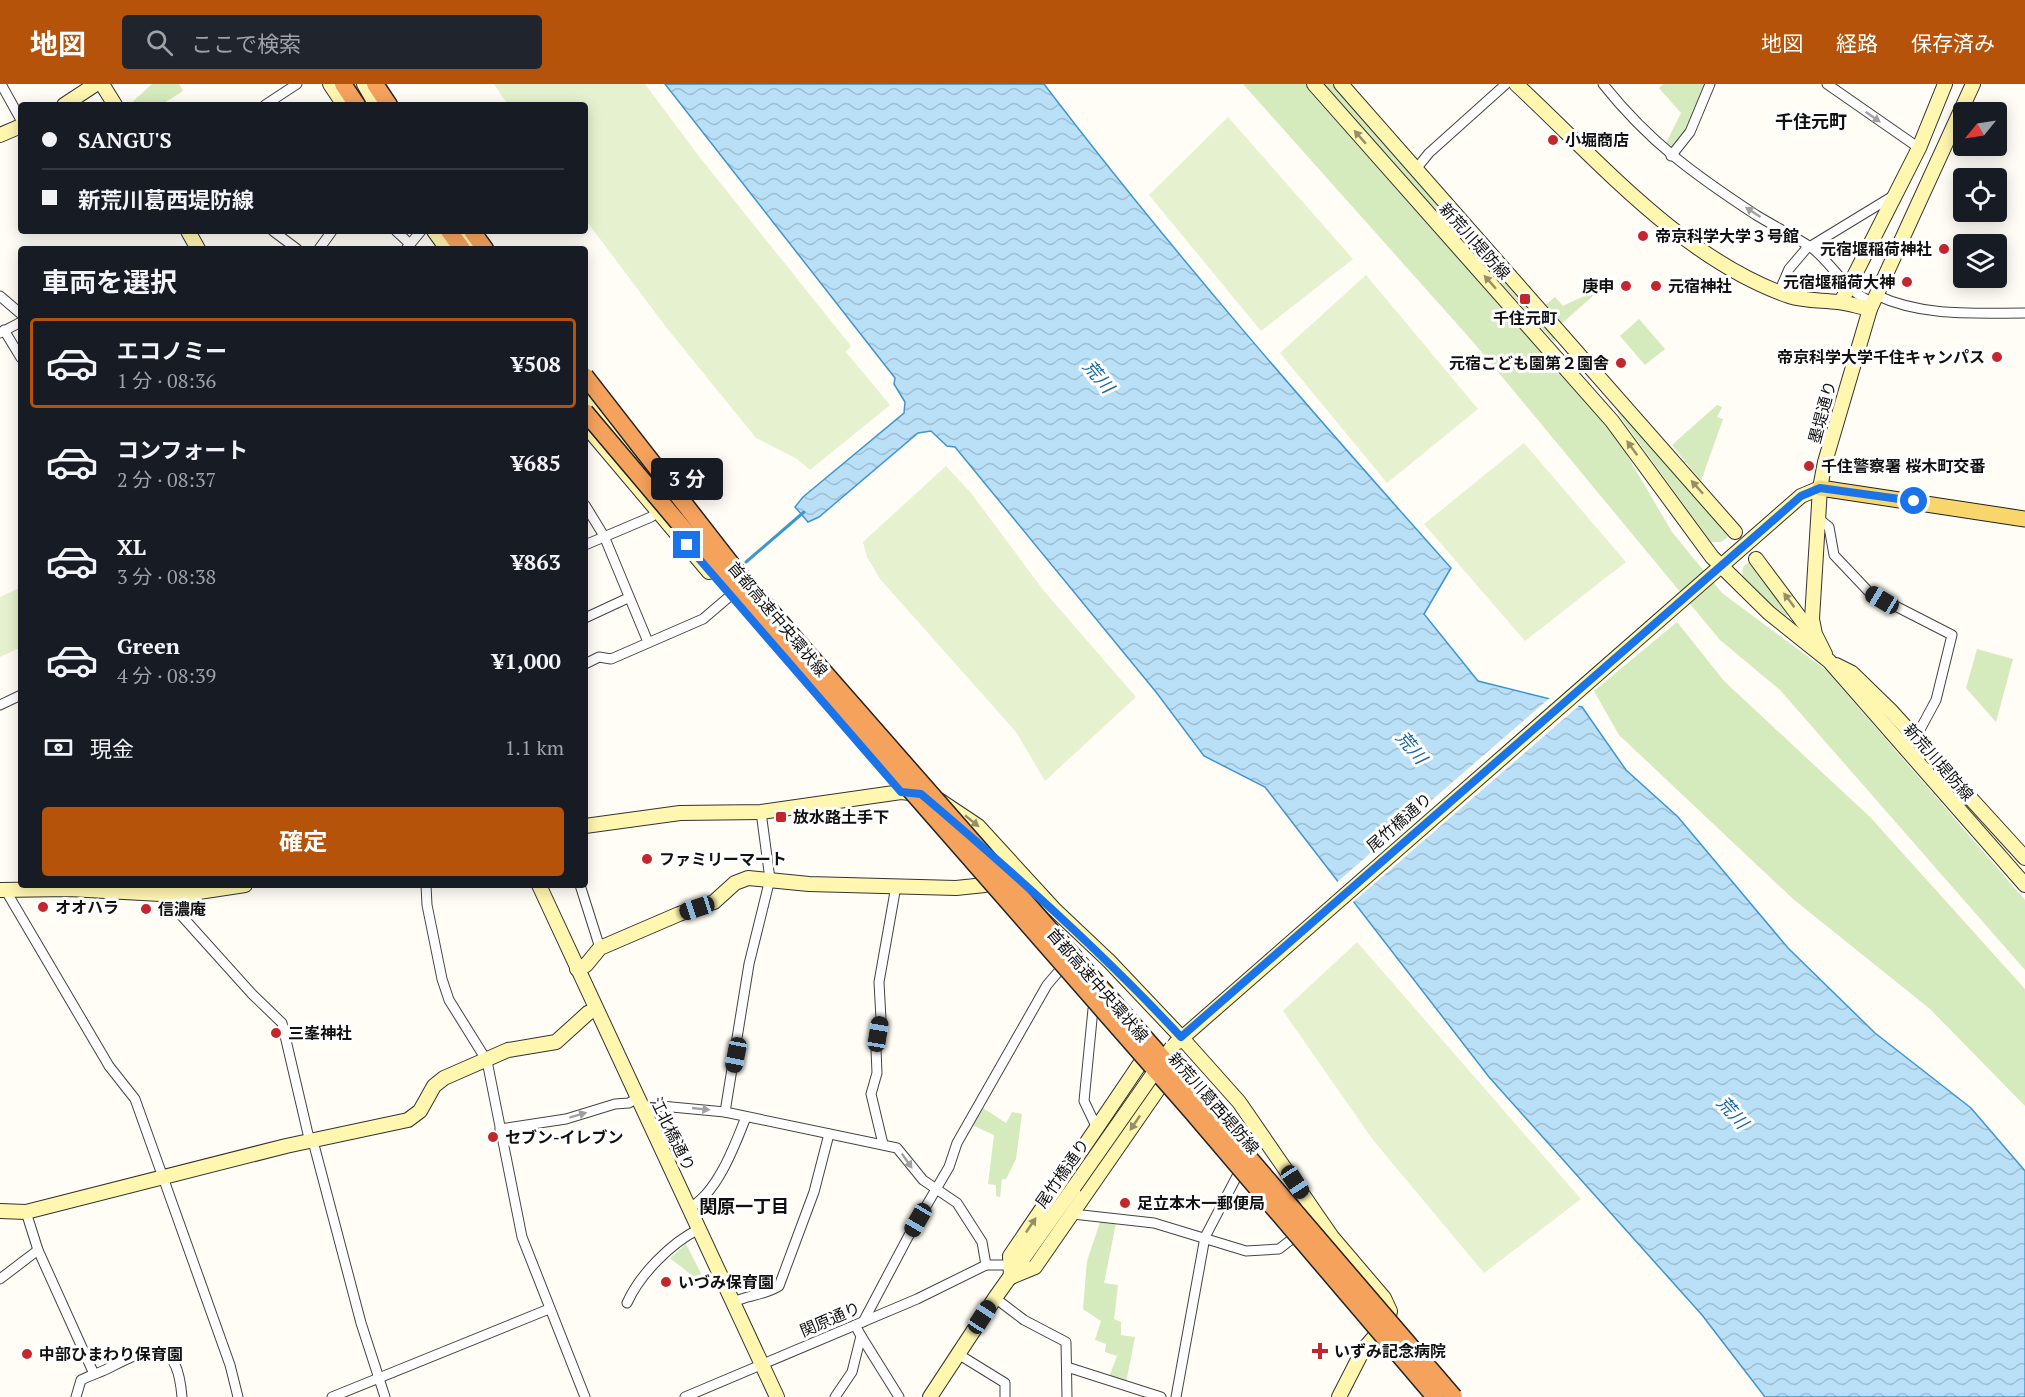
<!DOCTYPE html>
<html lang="ja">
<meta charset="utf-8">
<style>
body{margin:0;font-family:"PT Serif","Noto Sans JP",serif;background:#20242c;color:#f1f3f6;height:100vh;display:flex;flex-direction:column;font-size:22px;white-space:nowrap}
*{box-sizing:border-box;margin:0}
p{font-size:20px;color:#9ea1a6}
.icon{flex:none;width:33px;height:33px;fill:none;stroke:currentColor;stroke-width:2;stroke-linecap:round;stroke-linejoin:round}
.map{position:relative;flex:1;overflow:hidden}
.side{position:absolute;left:18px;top:162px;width:570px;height:642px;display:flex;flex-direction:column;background:#171b24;border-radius:6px;box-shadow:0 3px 15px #0003}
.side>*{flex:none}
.guide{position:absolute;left:18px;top:18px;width:570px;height:132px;border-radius:6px;box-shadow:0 3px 15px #0003;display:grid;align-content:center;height:132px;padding:0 24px;background:#171b24}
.needle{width:39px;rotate:240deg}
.controls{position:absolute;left:1953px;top:18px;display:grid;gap:12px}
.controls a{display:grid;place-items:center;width:54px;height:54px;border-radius:6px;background:#171b24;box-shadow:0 3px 15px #0003;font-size:30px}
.end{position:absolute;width:27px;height:27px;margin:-14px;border:8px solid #1a73e8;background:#fff;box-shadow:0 0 0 3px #fff}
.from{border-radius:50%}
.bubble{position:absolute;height:42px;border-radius:6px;background:#171b24;box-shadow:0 3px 15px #0003;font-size:20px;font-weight:700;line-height:42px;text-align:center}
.car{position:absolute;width:18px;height:36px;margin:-18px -9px;border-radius:8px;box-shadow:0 0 4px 2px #0007;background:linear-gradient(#222 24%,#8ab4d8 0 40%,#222 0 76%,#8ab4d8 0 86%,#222 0)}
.guide b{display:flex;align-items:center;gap:21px;height:57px;font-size:22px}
.guide b+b{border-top:2px solid #363941}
.guide i{width:15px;height:15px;background:#f1f3f6}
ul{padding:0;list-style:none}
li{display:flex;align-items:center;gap:18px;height:90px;margin:0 12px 9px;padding:0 12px;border:3px solid transparent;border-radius:6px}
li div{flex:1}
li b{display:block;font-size:22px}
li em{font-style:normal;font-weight:700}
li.current{border-color:#b45309}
li>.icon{width:54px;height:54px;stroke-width:1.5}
h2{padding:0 24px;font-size:27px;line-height:72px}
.pay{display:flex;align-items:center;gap:15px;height:66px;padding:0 24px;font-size:22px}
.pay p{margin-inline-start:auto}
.primary-button{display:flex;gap:12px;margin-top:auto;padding:12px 24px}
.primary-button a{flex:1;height:69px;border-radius:6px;background:#b45309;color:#fff;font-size:24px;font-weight:700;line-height:69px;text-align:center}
header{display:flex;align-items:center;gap:36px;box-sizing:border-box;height:84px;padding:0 30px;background:#b45309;color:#fff}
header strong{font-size:28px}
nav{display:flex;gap:33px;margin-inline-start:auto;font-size:21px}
.search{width:420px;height:54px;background:#20242c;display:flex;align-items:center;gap:15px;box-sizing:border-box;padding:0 21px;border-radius:6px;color:#9ea1a6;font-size:22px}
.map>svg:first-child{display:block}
.green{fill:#d5ebbd}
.pitch{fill:#e6f2cf}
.water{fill:url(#water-waves);stroke:#3f96cf;stroke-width:1.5}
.pier{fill:#fffdf5}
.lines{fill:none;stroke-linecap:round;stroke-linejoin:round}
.stream{stroke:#3f96cf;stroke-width:3}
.street-casing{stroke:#444;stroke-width:11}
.secondary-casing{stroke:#333;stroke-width:16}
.primary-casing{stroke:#222;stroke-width:17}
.highway-casing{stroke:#222;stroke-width:19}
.street{stroke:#fff;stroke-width:9}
.secondary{stroke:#fff6b0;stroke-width:14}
.primary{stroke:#f9d66b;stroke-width:15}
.highway{stroke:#f5a25d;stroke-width:16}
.secondary-bridge-casing{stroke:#333;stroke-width:16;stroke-linecap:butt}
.highway-bridge-casing{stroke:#222;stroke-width:19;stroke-linecap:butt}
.secondary-bridge{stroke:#fff6b0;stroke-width:14}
.highway-bridge{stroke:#f5a25d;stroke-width:16}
.oneway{fill:#a0a0a0}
.oneway2{fill:#948f68}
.route{stroke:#1a73e8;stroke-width:8}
.poi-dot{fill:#c4262e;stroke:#fff;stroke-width:2}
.labels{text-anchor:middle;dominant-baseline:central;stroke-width:6;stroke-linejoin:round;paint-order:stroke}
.poi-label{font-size:16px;font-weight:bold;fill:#111;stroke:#fff;text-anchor:start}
.street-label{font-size:16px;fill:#111;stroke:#fff}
.neighbourhood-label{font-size:18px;font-weight:bold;fill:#111;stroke:#fff}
.water-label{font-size:18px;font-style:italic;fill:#1768a6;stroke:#fff}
</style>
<header>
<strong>地図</strong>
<div class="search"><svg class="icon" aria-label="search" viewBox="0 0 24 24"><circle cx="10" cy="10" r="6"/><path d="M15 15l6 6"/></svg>ここで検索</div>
<nav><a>地図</a><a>経路</a><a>保存済み</a></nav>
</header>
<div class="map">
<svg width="2025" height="1313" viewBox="0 0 2025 1313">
<defs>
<pattern id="water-waves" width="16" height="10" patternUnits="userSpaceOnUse" patternTransform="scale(1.5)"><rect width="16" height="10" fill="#b9e0f7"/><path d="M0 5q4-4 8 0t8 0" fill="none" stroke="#9ebfd3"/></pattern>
</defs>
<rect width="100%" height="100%" fill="#fffdf5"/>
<!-- green -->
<g class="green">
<path d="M152,0H179L183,7L161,21H129Z"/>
<path d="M1243,0H1308L1611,344L1672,448L1722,509L1826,586L2025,816V886L1780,606L1720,556L1474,259Z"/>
<path d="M1321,0H1334L1553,249L1556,260Z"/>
<path d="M1663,0H1704L1685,47L1672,63L1666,59L1681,29L1659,4Z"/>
<path d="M1603,203L1560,241L1544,222L1555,213L1563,222Z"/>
<path d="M1639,235L1665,265L1645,281L1620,252Z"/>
<path d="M1615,320L1668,378L1728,453L1721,458H1711L1619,331Z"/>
<path d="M1717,321L1722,323L1717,333L1723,335L1701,397L1672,361Z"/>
<path d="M1751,476L1789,530L1784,533L1742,493L1743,483Z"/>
<path d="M1677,538L1724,597L1870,733L2025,905V1022L1930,925L1793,815L1619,651L1594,607Z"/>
<path d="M1977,565L2013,575L1996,638L1966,604Z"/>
<path d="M983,1024L1006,1039L1012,1028L1022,1030L1016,1075L1006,1095H1002L1000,1113L996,1112V1101L988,1100L994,1051L972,1041Z"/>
<path d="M1100,1138L1116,1139L1104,1199L1118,1201L1114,1235L1121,1238V1251L1135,1253L1126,1299L1109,1293L1117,1272L1105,1268L1106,1260L1095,1256L1101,1237L1083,1225L1087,1177Z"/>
<path d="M686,1160L709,1205L670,1174Z"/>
</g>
<!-- pitch -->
<g class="pitch">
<path d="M494,0H645L698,71L851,262L846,268L890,321L810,386L797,375L756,354L666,243L585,135V21H508Z"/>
<path d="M1228,33L1353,175L1261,247L1149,111Z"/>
<path d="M1366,191L1478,325L1387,399L1280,269Z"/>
<path d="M1524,359L1626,478L1525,557L1424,440Z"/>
<path d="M946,382L971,409L1044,507L1136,613L1045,697L1016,648L880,495L867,473L863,458Z"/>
<path d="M21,503V563L0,573V513Z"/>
<path d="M1357,858L1581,1115L1484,1189L1373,1056L1283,927Z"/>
</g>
<!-- water -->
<path class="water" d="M665,0H1044C1172,168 1311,327 1451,484L1424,530L1478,597L1582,623L1626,686L1678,733L1788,864L1875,949L1971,1024L2025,1087V1313H1765L1702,1231L1489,993L1265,703L1204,672L1156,608L955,363L947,362L931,347L918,349L819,433L808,438L795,423L803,413L904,329L905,318L894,300L895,294Z"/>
<!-- pier -->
<path class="pier" d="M1552,612L1582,619L1352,819L1336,799Z"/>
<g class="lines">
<!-- stream -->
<path class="stream" d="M746,478L804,428"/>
<defs>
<g id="street">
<path d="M1,0L21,36"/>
<path d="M1603,0C1649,58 1695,91 1756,131C1774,142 1794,152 1812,164C1834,181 1846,209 1873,218"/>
<path d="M1827,0L1919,64"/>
<path d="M265,21L297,0"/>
<path d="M1671,72L1690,48L1710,0"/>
<path d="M1416,85L1429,69L1506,0"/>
<path d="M273,147L297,165"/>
<path d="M396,147L410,160"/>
<path d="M319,165L332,147"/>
<path d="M406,165L421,147"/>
<path d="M1779,208L1789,185L1806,165L1893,112"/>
<path d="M1876,211C1923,233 1974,229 2025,229"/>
<path d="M0,212L21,230"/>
<path d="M4,246L21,274"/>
<path d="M0,249L21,238"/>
<path d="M585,421L604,452L648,558"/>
<path d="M1818,434L1829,443L1834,471L1870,509L1952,551L1936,616L1916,653"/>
<path d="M585,461L651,433L658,427"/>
<path d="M585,534L628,514"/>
<path d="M585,580L599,573L611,575L703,535L730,512"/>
<path d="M0,621L21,611"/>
<path d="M426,801L427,821L442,895L449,916L487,977L522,1153L585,1313"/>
<path d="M580,801L600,864"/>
<path d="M6,807L109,982L135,1015L230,1281L238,1313"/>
<path d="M162,810L252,910L282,939L308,1050L314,1061L361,1239L385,1313"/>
<path d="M1093,925L1084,1017L1097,1044"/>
<path d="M725,1028L749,880L770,795L761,728"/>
<path d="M645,1030L661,1022L725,1028L897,1064L923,1096L957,1119L982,1158L986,1181H1014"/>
<path d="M500,1045L566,1035L615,1020L629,1019L637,1014"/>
<path d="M883,1060L871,1010L877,989L876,965L881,935L879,898L896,802"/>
<path d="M689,1124C717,1110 735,1061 746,1033"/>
<path d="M26,1128L38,1166L94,1290"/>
<path d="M1073,1130L1154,1139L1246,1167L1279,1165L1292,1155"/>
<path d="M0,1195L38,1166"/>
<path d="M995,1214L1024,1236L1066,1258L1067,1313"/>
<path d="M733,1218C749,1211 765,1211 779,1202L814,1108L829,1050"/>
<path d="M627,1219C640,1190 671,1159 699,1145"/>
<path d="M863,1238L908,1153L949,1083L957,1059L1047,901L1059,887"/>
<path d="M861,1252L899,1313"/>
<path d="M958,1270L1005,1299V1313"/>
<path d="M1067,1283L1161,1313"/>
<path d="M76,1313L81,1296C91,1291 102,1288 111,1283C153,1261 177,1253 182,1313"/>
<path d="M332,1313L549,1225"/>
<path d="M685,1313L917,1215L986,1181"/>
<path d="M835,1313L852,1288L861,1252L855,1241"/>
<path d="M1176,1313L1205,1153L1237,1092"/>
</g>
<g id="secondary">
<path d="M102,0L115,21"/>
<path d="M330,0L344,21"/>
<path d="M364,0L376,21"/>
<path d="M1314,0L1612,337L1712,473L1769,529L1829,577L2025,801"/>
<path d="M1341,0L1735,448"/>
<path d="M1516,0C1597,75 1682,175 1789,212C1805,217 1822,216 1838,218C1849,219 1859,223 1870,225"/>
<path d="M64,21L96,0"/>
<path d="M0,51L21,42"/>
<path d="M188,147L198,165"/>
<path d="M434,147L447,165"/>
<path d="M461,147L474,165"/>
<path d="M1841,218L1919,64L1945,0"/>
<path d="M585,309L655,395"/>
<path d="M585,341L709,488"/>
<path d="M1756,475L1812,550"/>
<path d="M1825,570L1815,550L1812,535L1820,404L1825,378L1870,225L1973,0"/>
<path d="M1836,581L1852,589L1890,626L2025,774"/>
<path d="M939,716L978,742L1054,825L1109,877L1181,953L1239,1018L1332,1153L1384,1214L1390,1227L1388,1237L1363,1266L1339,1313"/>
<path d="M585,742L680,729L761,728L901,708L918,710"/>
<path d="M539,801L777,1313"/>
<path d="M0,806L69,805L179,811L245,801"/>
<path d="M577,885L586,881L600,864L679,830L714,818L735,799L748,794L809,800L956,804L985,801"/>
<path d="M1175,960L1801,412L1820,404"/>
<path d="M1148,968L1010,1172L1011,1193L1035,1183L1168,991"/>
<path d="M0,1127L26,1128L286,1062L408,1036L420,1027L434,1002L444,994L508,966L556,958L588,929L596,925"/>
<path d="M930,1313L995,1214L1074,1103"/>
</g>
<path id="primary" d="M1820,404L2025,435"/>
<g id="highway">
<path d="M343,0L357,21"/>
<path d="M375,0L389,21"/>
<path d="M449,147L462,165"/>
<path d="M472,147L485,165"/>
</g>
</defs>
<!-- street casing -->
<use href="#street" class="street-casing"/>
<!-- secondary casing -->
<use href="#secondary" class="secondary-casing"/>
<!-- primary casing -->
<use href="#primary" class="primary-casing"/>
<!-- highway casing -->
<use href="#highway" class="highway-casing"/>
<!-- street -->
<use href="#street" class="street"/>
<!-- secondary -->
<use href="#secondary" class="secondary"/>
<!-- primary -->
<use href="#primary" class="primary"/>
<!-- highway -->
<use href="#highway" class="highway"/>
<defs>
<path id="secondary-bridge" d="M1074,1103L1172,963"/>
<g id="highway-bridge">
<path d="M585,292L746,499L1202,1019L1454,1313"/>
<path d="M585,328L737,508L1192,1028L1435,1313"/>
</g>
</defs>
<!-- secondary-bridge casing -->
<use href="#secondary-bridge" class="secondary-bridge-casing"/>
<!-- highway-bridge casing -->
<use href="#highway-bridge" class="highway-bridge-casing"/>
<!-- secondary-bridge -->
<use href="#secondary-bridge" class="secondary-bridge"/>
<!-- highway-bridge -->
<use href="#highway-bridge" class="highway-bridge"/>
</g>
<!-- one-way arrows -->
<defs><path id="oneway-solid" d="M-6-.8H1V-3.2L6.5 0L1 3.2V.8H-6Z" transform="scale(1.5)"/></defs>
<g class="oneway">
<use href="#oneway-solid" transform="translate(1873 33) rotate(35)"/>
<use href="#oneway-solid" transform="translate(1753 128) rotate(-147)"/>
<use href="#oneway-solid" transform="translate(701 1025) rotate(6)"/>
<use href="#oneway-solid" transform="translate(578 1031) rotate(-17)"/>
<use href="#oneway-solid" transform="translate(907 1077) rotate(55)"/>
</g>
<g class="oneway2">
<use href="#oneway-solid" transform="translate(1360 53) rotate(-131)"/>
<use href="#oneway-solid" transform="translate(1490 198) rotate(-132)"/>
<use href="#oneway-solid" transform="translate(1632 364) rotate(-126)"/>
<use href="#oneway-solid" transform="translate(1697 403) rotate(-132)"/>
<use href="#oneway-solid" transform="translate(1789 516) rotate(-127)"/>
<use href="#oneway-solid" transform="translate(972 737) rotate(39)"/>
<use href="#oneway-solid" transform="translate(1135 1039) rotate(124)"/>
<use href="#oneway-solid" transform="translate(1031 1141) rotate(-56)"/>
</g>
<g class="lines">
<!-- route -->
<path class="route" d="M687,461L901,708L921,710C1012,787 1100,866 1181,953L1801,412L1820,404L1914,417"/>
</g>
<!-- markers -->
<g class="poi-dot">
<circle cx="1553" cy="56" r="6"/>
<circle cx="1643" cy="152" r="6"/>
<circle cx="1944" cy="165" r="6"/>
<circle cx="1907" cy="198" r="6"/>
<circle cx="1626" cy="202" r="6"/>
<circle cx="1656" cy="202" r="6"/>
<rect x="1519" y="209" width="12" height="12" rx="3"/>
<circle cx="1997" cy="273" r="6"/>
<circle cx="1621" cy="279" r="6"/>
<circle cx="1809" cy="382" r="6"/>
<rect x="775" y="727" width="12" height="12" rx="3"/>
<circle cx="647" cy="775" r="6"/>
<circle cx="43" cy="823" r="6"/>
<circle cx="146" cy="825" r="6"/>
<circle cx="276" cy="949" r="6"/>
<circle cx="493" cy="1053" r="6"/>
<circle cx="1125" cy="1119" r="6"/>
<circle cx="666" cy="1198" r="6"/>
<path d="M1317 1258h6v6h6v6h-6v6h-6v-6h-6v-6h6z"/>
<circle cx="27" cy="1270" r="6"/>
</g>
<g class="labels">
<!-- poi labels -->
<g class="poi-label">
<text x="1565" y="56">小堀商店</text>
<text x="1655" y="152">帝京科学大学３号館</text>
<text x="1932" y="165" text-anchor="end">元宿堰稲荷神社</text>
<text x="1895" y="198" text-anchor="end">元宿堰稲荷大神</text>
<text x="1614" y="202" text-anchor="end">庚申</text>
<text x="1668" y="202">元宿神社</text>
<text x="1525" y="234" text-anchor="middle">千住元町</text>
<text x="1985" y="273" text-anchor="end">帝京科学大学千住キャンパス</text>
<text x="1609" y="279" text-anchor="end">元宿こども園第２園舎</text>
<text x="1821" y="382">千住警察署 桜木町交番</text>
<text x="793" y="733">放水路土手下</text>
<text x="659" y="775">ファミリーマート</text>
<text x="55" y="823">オオハラ</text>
<text x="158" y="825">信濃庵</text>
<text x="288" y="949">三峯神社</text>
<text x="505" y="1053">セブン-イレブン</text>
<text x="1137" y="1119">足立本木一郵便局</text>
<text x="678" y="1198">いづみ保育園</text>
<text x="1334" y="1267">いずみ記念病院</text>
<text x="39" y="1270">中部ひまわり保育園</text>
</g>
<!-- street labels -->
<g class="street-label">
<text transform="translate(1475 157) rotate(48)">新荒川堤防線</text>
<text transform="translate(1822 328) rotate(-75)">墨堤通り</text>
<text transform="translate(778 535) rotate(50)">首都高速中央環状線</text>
<text transform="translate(1939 678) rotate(49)">新荒川堤防線</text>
<text transform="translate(1399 738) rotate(-41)">尾竹橋通り</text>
<text transform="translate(1098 901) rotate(49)">首都高速中央環状線</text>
<text transform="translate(1214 1019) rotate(49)">新荒川葛西堤防線</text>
<text transform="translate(673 1050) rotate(64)">江北橋通り</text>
<text transform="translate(1062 1089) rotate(-55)">尾竹橋通り</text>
<text transform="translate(830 1235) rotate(-23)">関原通り</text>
</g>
<!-- neighbourhood labels -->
<g class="neighbourhood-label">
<text x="1811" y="37">千住元町</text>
<text x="744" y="1122">関原一丁目</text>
</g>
<!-- water labels -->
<g class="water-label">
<text transform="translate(1099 292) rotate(50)">荒川</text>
<text transform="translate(1412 663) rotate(50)">荒川</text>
<text transform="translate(1733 1028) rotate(48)">荒川</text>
</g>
</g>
</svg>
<div class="controls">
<a><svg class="needle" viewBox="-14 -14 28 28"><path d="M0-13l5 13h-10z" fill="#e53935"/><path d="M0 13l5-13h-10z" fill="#9ea1a6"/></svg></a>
<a><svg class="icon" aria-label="locate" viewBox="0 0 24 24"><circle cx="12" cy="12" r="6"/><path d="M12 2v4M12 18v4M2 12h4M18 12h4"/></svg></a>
<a><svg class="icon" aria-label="layers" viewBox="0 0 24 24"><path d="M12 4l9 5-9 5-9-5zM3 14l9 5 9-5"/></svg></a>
</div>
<i class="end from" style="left:1914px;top:417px"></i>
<i class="end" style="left:687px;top:461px"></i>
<div class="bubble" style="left:651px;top:374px;width:72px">3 分</div>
<i class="car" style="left:1882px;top:516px;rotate:301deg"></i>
<i class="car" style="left:697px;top:824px;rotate:252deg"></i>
<i class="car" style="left:878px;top:950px;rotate:9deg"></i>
<i class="car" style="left:736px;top:971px;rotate:191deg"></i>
<i class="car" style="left:1295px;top:1098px;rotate:147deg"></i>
<i class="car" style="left:918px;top:1136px;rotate:210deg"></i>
<i class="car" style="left:982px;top:1233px;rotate:33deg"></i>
<div class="guide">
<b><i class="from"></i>SANGU'S</b>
<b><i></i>新荒川葛西堤防線</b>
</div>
<section class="side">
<h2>車両を選択</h2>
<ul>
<li class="current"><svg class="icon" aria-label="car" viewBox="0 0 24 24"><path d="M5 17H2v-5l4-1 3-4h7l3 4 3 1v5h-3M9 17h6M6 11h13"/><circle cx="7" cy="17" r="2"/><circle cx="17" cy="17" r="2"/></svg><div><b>エコノミー</b><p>1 分 · 08:36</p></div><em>¥508</em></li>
<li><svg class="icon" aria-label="car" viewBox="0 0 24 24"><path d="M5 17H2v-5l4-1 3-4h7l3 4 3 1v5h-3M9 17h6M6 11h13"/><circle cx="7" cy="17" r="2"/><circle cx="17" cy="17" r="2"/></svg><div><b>コンフォート</b><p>2 分 · 08:37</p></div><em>¥685</em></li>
<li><svg class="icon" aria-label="car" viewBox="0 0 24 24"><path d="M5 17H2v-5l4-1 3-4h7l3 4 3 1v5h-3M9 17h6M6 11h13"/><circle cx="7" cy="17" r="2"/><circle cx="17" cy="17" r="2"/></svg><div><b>XL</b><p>3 分 · 08:38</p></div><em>¥863</em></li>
<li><svg class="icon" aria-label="car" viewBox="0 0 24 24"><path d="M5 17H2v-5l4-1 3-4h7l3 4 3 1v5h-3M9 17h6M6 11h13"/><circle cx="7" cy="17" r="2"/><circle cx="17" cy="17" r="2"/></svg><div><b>Green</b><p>4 分 · 08:39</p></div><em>¥1,000</em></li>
</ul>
<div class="pay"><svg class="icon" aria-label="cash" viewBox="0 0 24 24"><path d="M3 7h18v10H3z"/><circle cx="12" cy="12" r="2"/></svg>現金<p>1.1 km</p></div>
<div class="primary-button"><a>確定</a></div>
</section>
</div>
